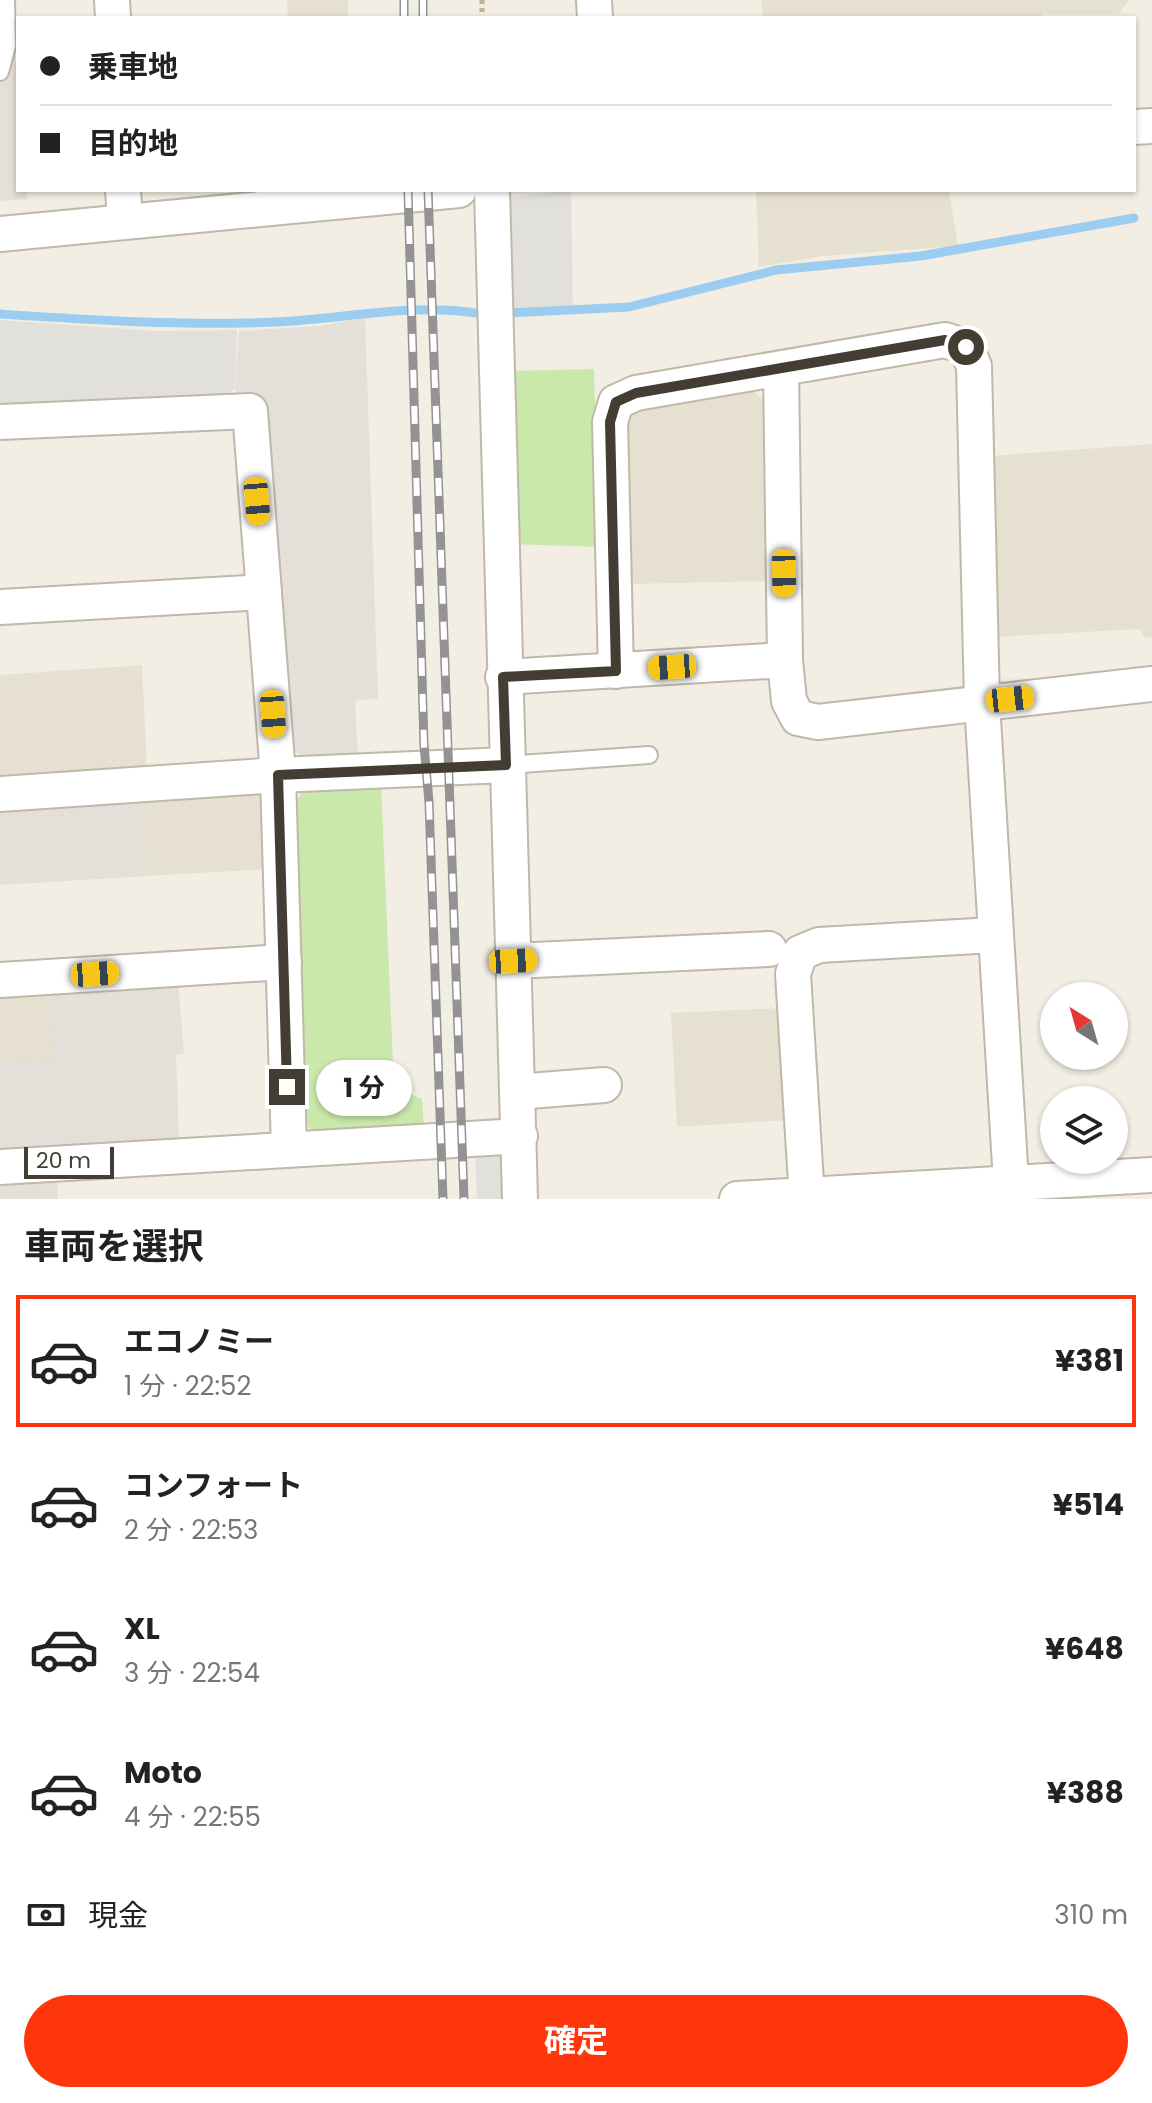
<!DOCTYPE html>
<html lang="ja">
<meta charset="utf-8">
<style>
body{margin:0;font-family:Poppins,"Noto Sans JP",sans-serif;background:#f6f6f6;color:#222;height:100vh;display:flex;flex-direction:column;font-size:30px;white-space:nowrap}
*{box-sizing:border-box;margin:0}
p{font-size:26px;color:#767676}
.icon{flex:none;width:44px;height:44px;fill:none;stroke:currentColor;stroke-width:2;stroke-linecap:round;stroke-linejoin:round}
.map{position:relative;height:1199px;overflow:hidden}
.details{display:flex;flex-direction:column;background:#fff;flex:1}
.details>*{flex:none}
.top-card{position:absolute;left:16px;top:16px;width:1120px;height:176px;border-radius:0px;box-shadow:0 2px 6px #0004;display:grid;align-content:center;height:176px;padding:0 24px;background:#fff}
.needle{width:52px;rotate:323deg}
.buttons{position:absolute;left:1040px;top:982px;display:grid;gap:16px}
.buttons a{display:grid;place-items:center;width:88px;height:88px;border-radius:50%;background:#fff;box-shadow:0 2px 6px #0004;font-size:40px}
.scale{position:absolute;left:24px;bottom:20px;width:90px;box-sizing:border-box;padding-left:8px;border:4px solid #443d33;border-top:0;font-size:22px;line-height:28px;white-space:nowrap;color:#443d33;-webkit-text-stroke:6px #fff;paint-order:stroke}
.end{position:absolute;width:36px;height:36px;margin:-18px;border:10px solid #443d33;background:#fff;box-shadow:0 0 0 4px #fff}
.from{border-radius:50%}
.bubble{position:absolute;height:56px;border-radius:28px;background:#fff;box-shadow:0 2px 6px #0004;font-size:26px;font-weight:700;line-height:56px;text-align:center}
.car{position:absolute;width:24px;height:48px;margin:-24px -12px;border-radius:10px;box-shadow:0 0 6px 2px #0007;background:linear-gradient(#f5c518 24%,#345 0 40%,#f5c518 0 76%,#345 0 86%,#f5c518 0)}
.top-card b{display:flex;align-items:center;gap:28px;height:76px;font-size:30px}
.top-card b+b{border-top:2px solid #e0e0e0}
.top-card i{width:20px;height:20px;background:#222}
ul{padding:0;list-style:none}
li{display:flex;align-items:center;gap:24px;height:132px;margin:0 16px 12px;padding:0 8px;border:4px solid transparent;border-radius:0px}
li div{flex:1}
li b{display:block;font-size:30px}
li em{font-style:normal;font-weight:700}
li.active{border-color:#ff360c}
li>.icon{width:72px;height:72px;stroke-width:1.5}
h2{padding:0 24px;font-size:36px;line-height:96px}
.pay{display:flex;align-items:center;gap:20px;height:88px;padding:0 24px;font-size:30px}
.pay p{margin-inline-start:auto}
.primary-button{display:flex;gap:16px;margin-top:auto;padding:16px 24px}
.primary-button a{flex:1;height:92px;border-radius:48px;background:#ff360c;color:#fff;font-size:32px;font-weight:700;line-height:92px;text-align:center}
.map>svg:first-child{display:block}
.residential{fill:#e6e0d0}
.industrial{fill:#e4dfd8}
.green{fill:#cae8aa}
.parking{fill:#e2e0db}
.lines{fill:none;stroke-linecap:round;stroke-linejoin:round}
.stream{stroke:#9ccdf1;stroke-width:9}
.service-casing{stroke:#c0b8a8;stroke-width:20}
.minor-casing{stroke:#c0b8a8;stroke-width:38}
.path{stroke:#bfb296;stroke-width:5;stroke-dasharray:4 4;stroke-linecap:butt}
.service{stroke:#fff;stroke-width:16}
.minor{stroke:#fff;stroke-width:34}
.rail-casing{stroke:#939393;stroke-width:9}
.rail{stroke:#fff;stroke-width:6;stroke-dasharray:18;stroke-linecap:butt}
.route{stroke:#443d33;stroke-width:10}
</style>
<div class="map">
<svg width="1152" height="1199" viewBox="0 0 1152 1199">
<rect width="100%" height="100%" fill="#f2eee3"/>
<!-- residential -->
<g class="residential">
<path d="M287,0H348V18H288Z"/>
<path d="M761,0H1128V2L1118,14H1042V18H763Z"/>
<path d="M756,190H949L958,246L823,256L759,267Z"/>
<path d="M749,387L766,402L771,581L626,584L624,425L640,406Z"/>
<path d="M1152,444V638H1146L1139,629L995,637L990,456Z"/>
<path d="M142,665L147,770L0,778V675Z"/>
<path d="M259,789L268,798L271,869L147,876L140,798Z"/>
<path d="M48,991L53,1060L0,1062V993Z"/>
<path d="M782,1008L790,1120L677,1127L671,1013Z"/>
</g>
<!-- industrial -->
<g class="industrial">
<path d="M0,0L13,32L18,88V190H26L27,199L0,201Z"/>
<path d="M365,318L378,698L355,701L358,757L305,760L294,750L263,405L242,406L235,388L239,331L318,326Z"/>
<path d="M140,798L147,876L0,885V805Z"/>
<path d="M178,982L184,1053L176,1055L179,1141L0,1154V1062L52,1059L48,991Z"/>
<path d="M57,1176L58,1199H0V1180Z"/>
</g>
<!-- green -->
<g class="green">
<path d="M594,369L599,547L510,544L506,371Z"/>
<path d="M381,783L394,1088L422,1099L424,1126L317,1134L306,1125L297,800L304,789Z"/>
</g>
<!-- parking -->
<g class="parking">
<path d="M571,190L573,309L503,310L500,211L513,197Z"/>
<path d="M0,320L156,331L237,330L235,388L225,397L0,408Z"/>
<path d="M499,1147L508,1156V1199H477L475,1148Z"/>
</g>
<g class="lines">
<!-- stream -->
<g class="stream">
<path d="M506,313L629,307L776,270L921,256L1134,218"/>
<path d="M0,314C92,320 183,326 275,322C346,319 412,302 482,314"/>
</g>
<defs>
<g id="service">
<path d="M0,72L7,46L6,0"/>
<path d="M506,765L649,755"/>
</g>
<g id="minor">
<path d="M112,0L113,18"/>
<path d="M594,0L595,18"/>
<path d="M1134,127L1152,126"/>
<path d="M123,190L125,221"/>
<path d="M492,190L520,1199"/>
<path d="M0,234L459,190"/>
<path d="M781,369L785,660L789,701L798,718L818,722L1152,684"/>
<path d="M0,422L250,411L278,775L289,1149"/>
<path d="M0,607L264,592"/>
<path d="M616,671L610,422L616,402L636,393L945,340L966,347L974,366L982,702L1012,1199"/>
<path d="M503,677L785,660"/>
<path d="M0,794L278,775L506,765"/>
<path d="M513,961L769,949"/>
<path d="M0,980L284,962"/>
<path d="M517,1092L604,1085"/>
<path d="M0,1167L520,1136"/>
<path d="M737,1199L1152,1175"/>
<path d="M807,1199L793,974L800,953L819,945L994,935"/>
</g>
</defs>
<!-- service casing -->
<use href="#service" class="service-casing"/>
<!-- minor casing -->
<use href="#minor" class="minor-casing"/>
<!-- path -->
<path class="path" d="M482,0V18"/>
<!-- service -->
<use href="#service" class="service"/>
<!-- minor -->
<use href="#minor" class="minor"/>
<defs>
<g id="rail">
<path d="M404,0V18"/>
<path d="M423,0V18"/>
<path d="M408,190L424,745L429,802L443,1199"/>
<path d="M428,190L464,1199"/>
</g>
</defs>
<!-- rail casing -->
<use href="#rail" class="rail-casing"/>
<!-- rail -->
<use href="#rail" class="rail"/>
</g>
<g class="lines">
<!-- route -->
<path class="route" d="M287,1087L278,775L506,765L503,677L616,671L610,422L616,402L636,393L945,340L966,347"/>
</g>
</svg>
<div class="buttons">
<a><svg class="needle" viewBox="-14 -14 28 28"><path d="M0-13l5 13h-10z" fill="#e53935"/><path d="M0 13l5-13h-10z" fill="#767676"/></svg></a>
<a><svg class="icon" aria-label="layers" viewBox="0 0 24 24"><path d="M12 4l9 5-9 5-9-5zM3 14l9 5 9-5"/></svg></a>
</div>
<div class="scale">20 m</div>
<i class="end from" style="left:966px;top:347px"></i>
<i class="end" style="left:287px;top:1087px"></i>
<div class="bubble" style="left:316px;top:1060px;width:96px">1 分</div>
<i class="car" style="left:257px;top:501px;rotate:175deg"></i>
<i class="car" style="left:784px;top:573px;rotate:179deg"></i>
<i class="car" style="left:672px;top:667px;rotate:266deg"></i>
<i class="car" style="left:1010px;top:699px;rotate:84deg"></i>
<i class="car" style="left:273px;top:714px;rotate:176deg"></i>
<i class="car" style="left:513px;top:961px;rotate:87deg"></i>
<i class="car" style="left:95px;top:974px;rotate:86deg"></i>
<div class="top-card">
<b><i class="from"></i>乗車地</b>
<b><i></i>目的地</b>
</div>
</div>
<section class="details">
<h2>車両を選択</h2>
<ul>
<li class="active"><svg class="icon" aria-label="car" viewBox="0 0 24 24"><path d="M5 17H2v-5l4-1 3-4h7l3 4 3 1v5h-3M9 17h6M6 11h13"/><circle cx="7" cy="17" r="2"/><circle cx="17" cy="17" r="2"/></svg><div><b>エコノミー</b><p>1 分 · 22:52</p></div><em>¥381</em></li>
<li><svg class="icon" aria-label="car" viewBox="0 0 24 24"><path d="M5 17H2v-5l4-1 3-4h7l3 4 3 1v5h-3M9 17h6M6 11h13"/><circle cx="7" cy="17" r="2"/><circle cx="17" cy="17" r="2"/></svg><div><b>コンフォート</b><p>2 分 · 22:53</p></div><em>¥514</em></li>
<li><svg class="icon" aria-label="car" viewBox="0 0 24 24"><path d="M5 17H2v-5l4-1 3-4h7l3 4 3 1v5h-3M9 17h6M6 11h13"/><circle cx="7" cy="17" r="2"/><circle cx="17" cy="17" r="2"/></svg><div><b>XL</b><p>3 分 · 22:54</p></div><em>¥648</em></li>
<li><svg class="icon" aria-label="car" viewBox="0 0 24 24"><path d="M5 17H2v-5l4-1 3-4h7l3 4 3 1v5h-3M9 17h6M6 11h13"/><circle cx="7" cy="17" r="2"/><circle cx="17" cy="17" r="2"/></svg><div><b>Moto</b><p>4 分 · 22:55</p></div><em>¥388</em></li>
</ul>
<div class="pay"><svg class="icon" aria-label="cash" viewBox="0 0 24 24"><path d="M3 7h18v10H3z"/><circle cx="12" cy="12" r="2"/></svg>現金<p>310 m</p></div>
<div class="primary-button"><a>確定</a></div>
</section>
